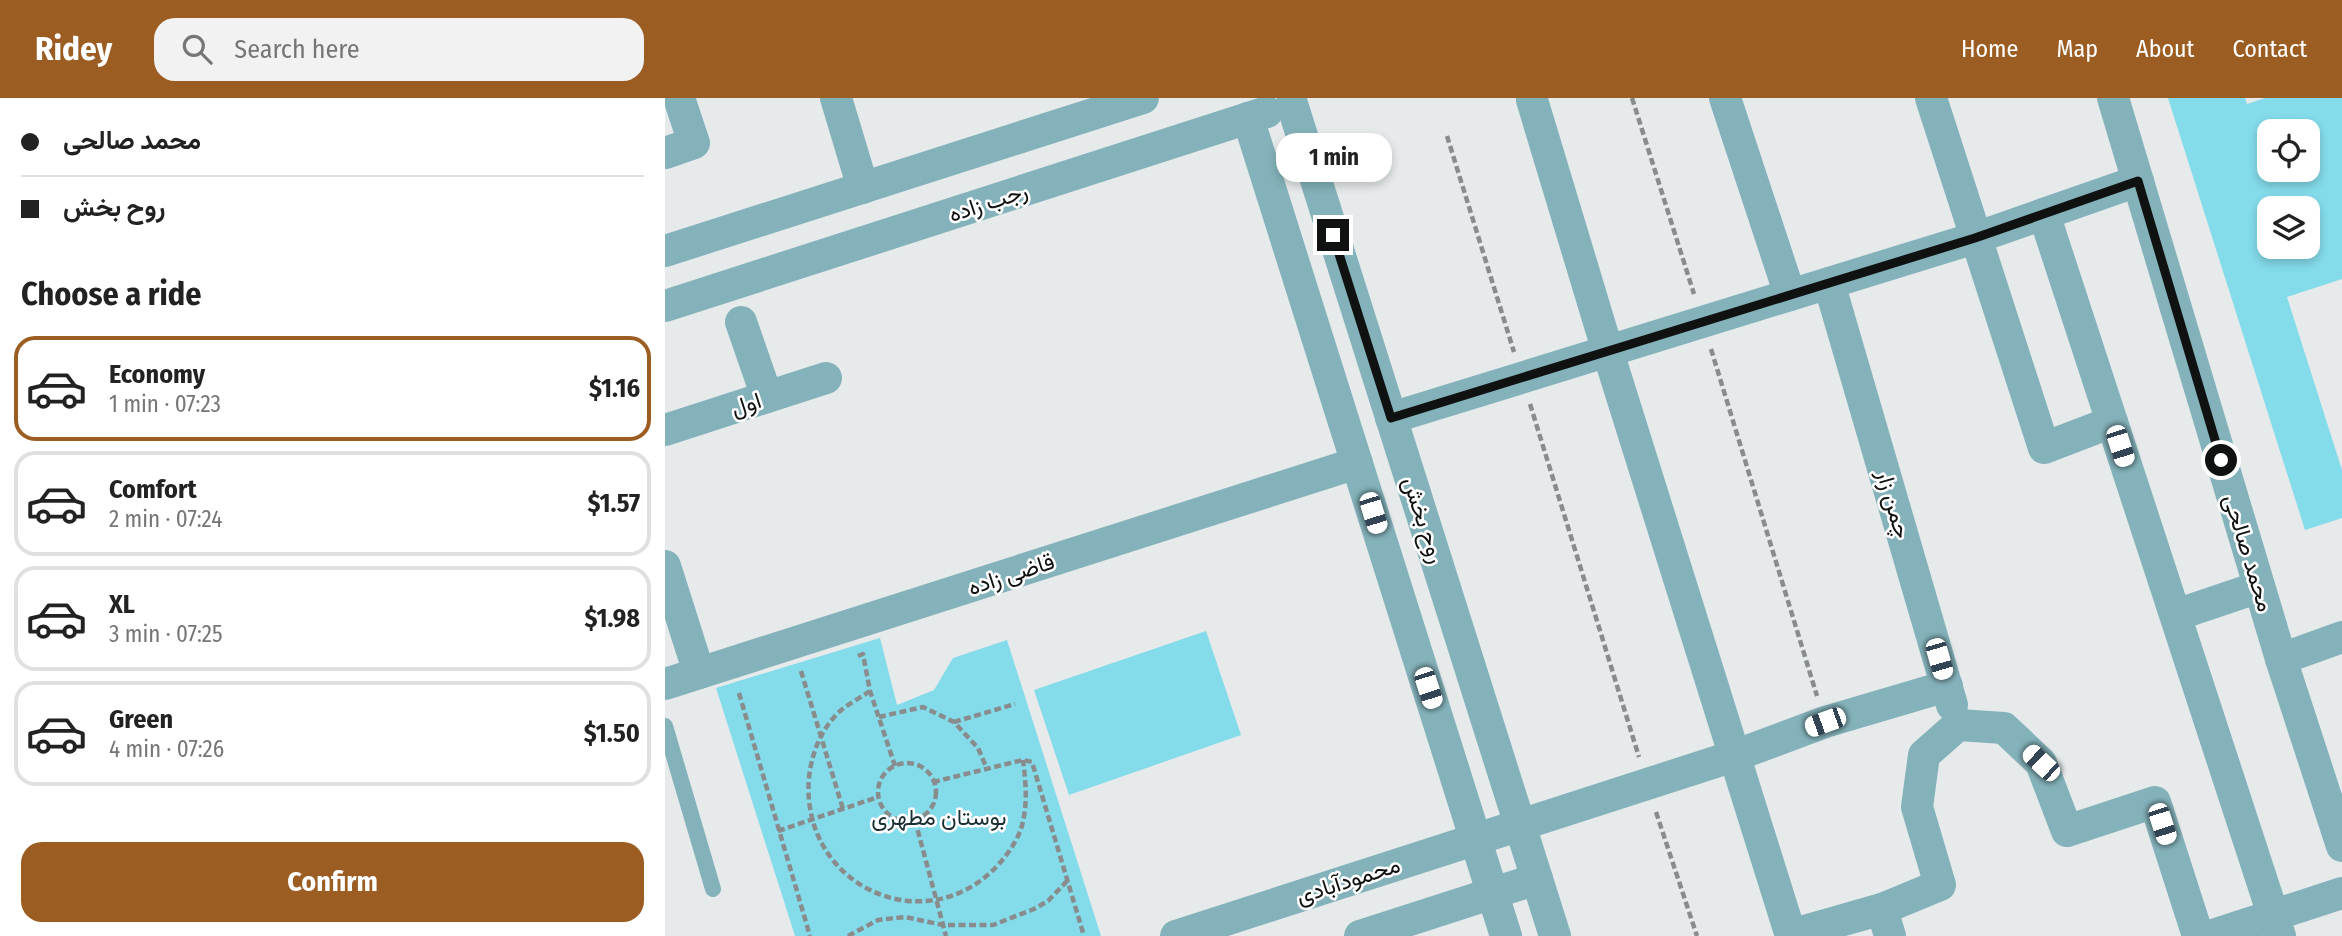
<!DOCTYPE html>
<meta charset="utf-8">
<style>
body{margin:0;font-family:"Fira Sans Condensed",Vazirmatn,sans-serif;background:#f2f2f2;color:#222;height:100vh;display:flex;flex-direction:column;font-size:26px;white-space:nowrap}
*{box-sizing:border-box;margin:0}
p{font-size:23px;color:#767676}
.icon{flex:none;width:38px;height:38px;fill:none;stroke:currentColor;stroke-width:2;stroke-linecap:round;stroke-linejoin:round}
.map{position:relative;flex:1;overflow:hidden}
.panel{display:flex;flex-direction:column;background:#fff;width:665px}
.panel>*{flex:none}
.guide{display:grid;align-content:center;height:154px;padding:0 21px;background:#fff}
.buttons{position:absolute;left:1592px;top:21px;display:grid;gap:14px}
.buttons a{display:grid;place-items:center;width:63px;height:63px;border-radius:14px;background:#fff;box-shadow:0 4px 10px #0003;font-size:35px}
.end{position:absolute;width:32px;height:32px;margin:-16px;border:9px solid #101212;background:#fff;box-shadow:0 0 0 4px #fff}
.from{border-radius:50%}
.bubble{position:absolute;height:49px;border-radius:21px;background:#fff;box-shadow:0 4px 10px #0003;font-size:23px;font-weight:700;line-height:49px;text-align:center}
.car{position:absolute;width:21px;height:42px;margin:-21px -10px;border-radius:9px;box-shadow:0 0 5px 2px #0007;background:linear-gradient(#fff 24%,#345 0 40%,#fff 0 76%,#345 0 86%,#fff 0)}
.guide b{display:flex;align-items:center;gap:24px;height:66px;font-size:26px}
.guide b+b{border-top:2px solid #e0e0e0}
.guide i{width:18px;height:18px;background:#222}
ul{padding:0;list-style:none}
li{display:flex;align-items:center;gap:21px;height:105px;margin:0 14px 10px;padding:0 7px;border:4px solid #e0e0e0;border-radius:21px}
li div{flex:1}
li b{display:block;font-size:26px}
li em{font-style:normal;font-weight:700}
li.on{border-color:#9b5d22}
li>.icon{width:63px;height:63px;stroke-width:1.5}
h2{padding:0 21px;font-size:32px;line-height:84px}
.primary-button{display:flex;gap:14px;margin-top:auto;padding:14px 21px}
.primary-button a{flex:1;height:80px;border-radius:21px;background:#9b5d22;color:#fff;font-size:28px;font-weight:700;line-height:80px;text-align:center}
header{display:flex;align-items:center;gap:42px;box-sizing:border-box;height:98px;padding:0 35px;background:#9b5d22;color:#fff}
header strong{font-size:33px}
nav{display:flex;gap:38px;margin-inline-start:auto;font-size:24px}
.search{width:490px;height:63px;background:#f2f2f2;display:flex;align-items:center;gap:18px;box-sizing:border-box;padding:0 24px;border-radius:21px;color:#767676;font-size:26px}
main{display:flex;flex:1;min-height:0}
.map>svg:first-child{display:block}
.green{fill:#84dbea;fill-rule:evenodd}
.lines{fill:none;stroke-linecap:round;stroke-linejoin:round}
.path{stroke:#898c8c;stroke-width:4.5;stroke-dasharray:7 3.5;stroke-linecap:butt}
.lane{stroke:#84b2ba;stroke-width:16}
.street{stroke:#84b2ba;stroke-width:32}
.route{stroke:#101212;stroke-width:9}
.labels{text-anchor:middle;dominant-baseline:central;stroke-width:5;stroke-linejoin:round;paint-order:stroke}
.street-label{font-size:23px;fill:#101212;stroke:#fff}
.park-label{font-size:23px;fill:#1b3034;stroke:#fff}
</style>
<header>
<strong>Ridey</strong>
<div class="search"><svg class="icon" aria-label="search" viewBox="0 0 24 24"><circle cx="10" cy="10" r="6"/><path d="M15 15l6 6"/></svg>Search here</div>
<nav><a>Home</a><a>Map</a><a>About</a><a>Contact</a></nav>
</header>
<main>
<section class="panel">
<div class="guide">
<b><i class="from"></i>محمد صالحی</b>
<b><i></i>روح بخش</b>
</div>
<h2>Choose a ride</h2>
<ul>
<li class="on"><svg class="icon" aria-label="car" viewBox="0 0 24 24"><path d="M5 17H2v-5l4-1 3-4h7l3 4 3 1v5h-3M9 17h6M6 11h13"/><circle cx="7" cy="17" r="2"/><circle cx="17" cy="17" r="2"/></svg><div><b>Economy</b><p>1 min · 07:23</p></div><em>$1.16</em></li>
<li><svg class="icon" aria-label="car" viewBox="0 0 24 24"><path d="M5 17H2v-5l4-1 3-4h7l3 4 3 1v5h-3M9 17h6M6 11h13"/><circle cx="7" cy="17" r="2"/><circle cx="17" cy="17" r="2"/></svg><div><b>Comfort</b><p>2 min · 07:24</p></div><em>$1.57</em></li>
<li><svg class="icon" aria-label="car" viewBox="0 0 24 24"><path d="M5 17H2v-5l4-1 3-4h7l3 4 3 1v5h-3M9 17h6M6 11h13"/><circle cx="7" cy="17" r="2"/><circle cx="17" cy="17" r="2"/></svg><div><b>XL</b><p>3 min · 07:25</p></div><em>$1.98</em></li>
<li><svg class="icon" aria-label="car" viewBox="0 0 24 24"><path d="M5 17H2v-5l4-1 3-4h7l3 4 3 1v5h-3M9 17h6M6 11h13"/><circle cx="7" cy="17" r="2"/><circle cx="17" cy="17" r="2"/></svg><div><b>Green</b><p>4 min · 07:26</p></div><em>$1.50</em></li>
</ul>
<div class="primary-button"><a>Confirm</a></div>
</section>
<div class="map">
<svg width="1677" height="838" viewBox="0 0 1677 838">
<rect width="100%" height="100%" fill="#e6eaeb"/>
<!-- green -->
<g class="green">
<path d="M1503,0H1580L1582,6L1600,0H1677V181L1622,199L1677,372V420L1640,432ZM1605,33H1643V72H1605ZM1605,110H1643V149H1605Z"/>
<path d="M541,533L576,637L404,697L369,592Z"/>
<path d="M215,540L232,607L269,592L288,560L342,542L436,838H130L51,590Z"/>
</g>
<g class="lines">
<!-- path -->
<g class="path">
<path d="M967,0L1029,196"/>
<path d="M782,38L849,254"/>
<path d="M1046,251L1152,598"/>
<path d="M865,306L974,659"/>
<path d="M193,558L198,556L205,593L230,668"/>
<path d="M136,573L178,711"/>
<path d="M205,593C195,600 183,606 174,614C151,636 141,671 144,702C152,792 258,837 326,774C338,763 350,747 356,731C363,708 361,686 358,662"/>
<path d="M74,595L145,838"/>
<path d="M214,619L258,609L289,624L313,650L322,671"/>
<path d="M289,624L350,606"/>
<circle cx="242" cy="694" r="29"/>
<path d="M268,684L358,662L367,664L419,838"/>
<path d="M991,714L1032,838"/>
<path d="M250,722L281,838"/>
<path d="M113,733L213,699"/>
<path d="M183,838L213,822L240,819L278,827H328L369,811L383,803L403,782"/>
</g>
<!-- lane -->
<path class="lane" d="M0,628L48,791"/>
<!-- street -->
<g class="street">
<path d="M171,0L198,90"/>
<path d="M1060,0L1125,197"/>
<path d="M1266,0L1379,350L1447,324"/>
<path d="M1448,0L1616,561L1677,748"/>
<path d="M867,2L943,254L1126,838"/>
<path d="M627,6L890,838"/>
<path d="M583,20L841,838"/>
<path d="M0,55L29,45L14,0"/>
<path d="M1379,116L1615,838"/>
<path d="M0,153L478,0"/>
<path d="M1164,185L1287,607"/>
<path d="M0,208L602,14"/>
<path d="M76,224L102,299"/>
<path d="M726,320L1310,140L1473,83"/>
<path d="M0,332L161,280"/>
<path d="M0,468L34,575"/>
<path d="M1511,517L1594,489"/>
<path d="M1616,561L1677,539"/>
<path d="M0,586L692,365"/>
<path d="M1126,837L1217,811"/>
<path d="M511,838L1069,658L1160,624L1282,588"/>
<path d="M695,838L872,781"/>
<path d="M1225,838L1217,811L1275,787L1252,709L1259,657L1293,627L1339,630L1376,665L1402,733L1490,704L1533,838"/>
<path d="M1545,838L1677,795"/>
</g>
</g>
<g class="lines">
<!-- route -->
<path class="route" d="M668,137L726,320L1310,140L1473,83L1556,362"/>
</g>
<g class="labels">
<!-- street labels -->
<g class="street-label">
<text transform="translate(323 104) rotate(-18)">رجب زاده</text>
<text transform="translate(81 306) rotate(-18)">اول</text>
<text transform="translate(1229 406) rotate(74)">چمن زار</text>
<text transform="translate(759 422) rotate(72)">روح بخش</text>
<text transform="translate(1584 455) rotate(73)">محمد صالحی</text>
<text transform="translate(346 476) rotate(-18)">قاضی زاده</text>
<text transform="translate(683 782) rotate(-18)">محمودآبادی</text>
</g>
<!-- park labels -->
<g class="park-label">
<text x="274" y="719">بوستان مطهری</text>
</g>
</g>
</svg>
<div class="buttons">
<a><svg class="icon" aria-label="locate" viewBox="0 0 24 24"><circle cx="12" cy="12" r="6"/><path d="M12 2v4M12 18v4M2 12h4M18 12h4"/></svg></a>
<a><svg class="icon" aria-label="layers" viewBox="0 0 24 24"><path d="M12 4l9 5-9 5-9-5zM3 14l9 5 9-5"/></svg></a>
</div>
<i class="end from" style="left:1556px;top:362px"></i>
<i class="end" style="left:668px;top:137px"></i>
<div class="bubble" style="left:611px;top:35px;width:116px">1 min</div>
<i class="car" style="left:1455px;top:348px;rotate:162deg"></i>
<i class="car" style="left:708px;top:415px;rotate:163deg"></i>
<i class="car" style="left:1274px;top:561px;rotate:164deg"></i>
<i class="car" style="left:763px;top:590px;rotate:162deg"></i>
<i class="car" style="left:1160px;top:624px;rotate:250deg"></i>
<i class="car" style="left:1376px;top:665px;rotate:313deg"></i>
<i class="car" style="left:1497px;top:726px;rotate:162deg"></i>
</div>
</main>
